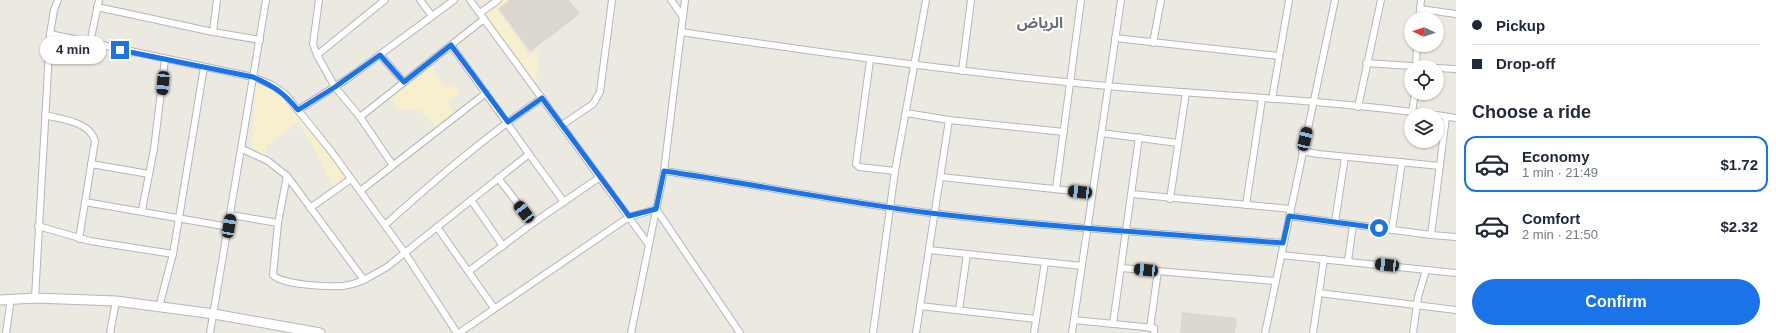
<!DOCTYPE html>
<meta charset="utf-8">
<style>
body{margin:0;font-family:Arial,"Noto Sans Arabic",sans-serif;background:#f6f6f7;color:#1f2937;height:100vh;display:flex;flex-direction:column;font-size:15px;white-space:nowrap}
*{box-sizing:border-box;margin:0}
p{font-size:13px;color:#747a83}
.icon{flex:none;width:22px;height:22px;fill:none;stroke:currentColor;stroke-width:2;stroke-linecap:round;stroke-linejoin:round}
.map{position:relative;flex:1;overflow:hidden}
.side{display:flex;flex-direction:column;background:#fff;width:320px}
.side>*{flex:none}
.guide{display:grid;align-content:center;height:88px;padding:0 16px;background:#fff}
.needle{width:26px;rotate:274deg}
.tools{position:absolute;left:1404px;top:12px;display:grid;gap:8px}
.tools a{display:grid;place-items:center;width:40px;height:40px;border-radius:50%;background:#fff;box-shadow:0 1px 3px #0004;font-size:20px}
.end{position:absolute;width:18px;height:18px;margin:-9px;border:5px solid #1a73e8;background:#fff;box-shadow:0 0 0 2px #fff}
.from{border-radius:50%}
.bubble{position:absolute;height:28px;border-radius:14px;background:#fff;box-shadow:0 1px 3px #0004;font-size:13px;font-weight:800;line-height:28px;text-align:center}
.car{position:absolute;width:12px;height:24px;margin:-12px -6px;border-radius:5px;box-shadow:0 0 3px 1px #0007;background:linear-gradient(#222 24%,#8ab4d8 0 40%,#222 0 76%,#8ab4d8 0 86%,#222 0)}
.guide b{display:flex;align-items:center;gap:14px;height:38px;font-size:15px}
.guide b+b{border-top:1px solid #e0e1e3}
.guide i{width:10px;height:10px;background:#1f2937}
ul{padding:0;list-style:none}
li{display:flex;align-items:center;gap:12px;height:56px;margin:0 8px 6px;padding:0 8px;border:2px solid transparent;border-radius:12px}
li div{flex:1}
li b{display:block;font-size:15px}
li em{font-style:normal;font-weight:800}
li.selected{border-color:#1a73e8}
li>.icon{width:36px;height:36px;stroke-width:1.5}
h2{padding:0 16px;font-size:18px;line-height:48px}
.cta{display:flex;gap:8px;margin-top:auto;padding:8px 16px}
.cta a{flex:1;height:46px;border-radius:24px;background:#1a73e8;color:#fff;font-size:16px;font-weight:800;line-height:46px;text-align:center}
main{display:flex;flex:1;min-height:0}
.map>svg:first-child{display:block}
.education{fill:#dcd8cf}
.sand{fill:#f8efcf}
.lines{fill:none;stroke-linecap:round;stroke-linejoin:round}
.street-casing{stroke:#b3b6bb;stroke-width:8}
.secondary-casing{stroke:#b4b7bd;stroke-width:11}
.street{stroke:#fff;stroke-width:6}
.secondary{stroke:#fff;stroke-width:9}
.route{stroke:#1a73e8;stroke-width:5}
.labels{text-anchor:middle;dominant-baseline:central;stroke-width:4;stroke-linejoin:round;paint-order:stroke}
.district-label{font-size:15px;font-weight:bold;fill:#6a6f73;stroke:#fff}
</style>
<main>
<div class="map">
<svg width="1456" height="333" viewBox="0 0 1456 333">
<rect width="100%" height="100%" fill="#ece9e1"/>
<!-- education -->
<g class="education">
<path d="M508,0H569L580,14L530,52L498,8Z"/>
<path d="M1182,312L1237,318L1235,333H1180Z"/>
</g>
<!-- sand -->
<g class="sand">
<path d="M500,0H509L497,10L530,56L538,51L536,90L481,15Z"/>
<path d="M431,61L436,71L434,73L445,87L454,84L460,93L447,102L456,115L436,126L419,110H397L390,97Z"/>
<path d="M256,80L280,91L347,178L335,191L314,148L299,124L301,120L266,147L264,160L251,151Z"/>
</g>
<g class="lines">
<defs>
<g id="street">
<path d="M217,0L213,32L260,40"/>
<path d="M319,0L313,44L317,55L335,87L360,117L392,164"/>
<path d="M420,0L432,16"/>
<path d="M470,0L649,245"/>
<path d="M671,0L683,17"/>
<path d="M97,7L213,32"/>
<path d="M1420,9L1456,14"/>
<path d="M480,13L498,0"/>
<path d="M1419,19L1421,0"/>
<path d="M681,32C823,53 965,73 1108,86C1217,96 1327,100 1435,115"/>
<path d="M50,34L253,77L272,85L285,94L298,110L331,151L405,253L457,333"/>
<path d="M1115,38L1279,56"/>
<path d="M90,43L99,0"/>
<path d="M1153,43L1161,0"/>
<path d="M451,45L529,154"/>
<path d="M317,55L385,0"/>
<path d="M380,55L404,82"/>
<path d="M870,60L856,164L859,167L895,171"/>
<path d="M1366,63L1427,67"/>
<path d="M1416,67L1417,45"/>
<path d="M1437,68L1456,69"/>
<path d="M962,71L971,0"/>
<path d="M1272,99L1289,0"/>
<path d="M1358,107L1381,0"/>
<path d="M298,110L347,79L454,0"/>
<path d="M1412,112L1415,93"/>
<path d="M906,113L949,120L1064,132"/>
<path d="M45,115C63,120 89,121 95,141L79,239"/>
<path d="M1437,115L1456,118"/>
<path d="M360,117L484,19"/>
<path d="M562,125L593,104L600,92L612,0"/>
<path d="M1101,133L1178,143"/>
<path d="M242,149L268,161L287,176L364,280L387,267L529,154L564,202"/>
<path d="M1302,151L1318,154L1440,166"/>
<path d="M91,164L149,174"/>
<path d="M664,171C753,184 841,202 930,213C1047,227 1166,234 1283,243"/>
<path d="M287,176L278,223L273,275C282,285 329,287 343,286C350,285 357,283 364,280"/>
<path d="M941,177L1092,193"/>
<path d="M498,178L533,223"/>
<path d="M1056,189L1081,0"/>
<path d="M360,191L486,93"/>
<path d="M1132,194L1290,209"/>
<path d="M1170,199L1186,92"/>
<path d="M471,200L503,246"/>
<path d="M85,202L229,227"/>
<path d="M1246,205L1262,99"/>
<path d="M310,208L351,179"/>
<path d="M142,210L154,149L165,59"/>
<path d="M231,215L278,223"/>
<path d="M1289,216L1431,235L1446,117"/>
<path d="M1335,222L1345,157"/>
<path d="M385,225C435,180 486,136 542,98"/>
<path d="M38,226L90,241L173,254"/>
<path d="M437,227L494,308"/>
<path d="M1392,230L1402,162"/>
<path d="M1431,235L1456,237"/>
<path d="M929,250L1082,266"/>
<path d="M1281,255L1456,273"/>
<path d="M1348,261L1353,225"/>
<path d="M1121,268L1276,281"/>
<path d="M469,271L533,223L600,177"/>
<path d="M1319,293L1456,310"/>
<path d="M35,298L50,34L54,10L58,0"/>
<path d="M920,306L1036,319"/>
<path d="M159,307L173,254L204,67"/>
<path d="M959,310L967,254"/>
<path d="M1074,320L1154,328V333"/>
<path d="M1113,324L1139,137"/>
<path d="M1150,328L1158,271"/>
<path d="M6,333L11,298"/>
<path d="M110,333L116,301"/>
<path d="M210,333L266,0"/>
<path d="M459,333L629,217L656,209L740,333"/>
<path d="M631,333L664,171L685,0"/>
<path d="M873,333L895,171L926,0"/>
<path d="M916,333L949,120"/>
<path d="M1034,333L1045,262"/>
<path d="M1072,333L1121,0"/>
<path d="M1265,333L1335,0"/>
<path d="M1313,333L1324,259"/>
<path d="M1413,333L1418,297L1426,270"/>
</g>
<path id="secondary" d="M0,300L35,298L116,301L214,314L320,333"/>
</defs>
<!-- street casing -->
<use href="#street" class="street-casing"/>
<!-- secondary casing -->
<use href="#secondary" class="secondary-casing"/>
<!-- street -->
<use href="#street" class="street"/>
<!-- secondary -->
<use href="#secondary" class="secondary"/>
</g>
<g class="lines">
<!-- route -->
<path class="route" d="M120,50L253,77C274,86 284,93 298,110L335,87L380,55L404,82L451,45L508,122L542,98L629,216L656,209L664,171C753,184 841,202 930,213C1047,227 1166,234 1283,243L1289,216L1379,228"/>
</g>
<g class="labels">
<!-- district labels -->
<g class="district-label">
<text x="1040" y="22">الرياض</text>
</g>
</g>
</svg>
<div class="tools">
<a><svg class="needle" viewBox="-14 -14 28 28"><path d="M0-13l5 13h-10z" fill="#e53935"/><path d="M0 13l5-13h-10z" fill="#747a83"/></svg></a>
<a><svg class="icon" aria-label="locate" viewBox="0 0 24 24"><circle cx="12" cy="12" r="6"/><path d="M12 2v4M12 18v4M2 12h4M18 12h4"/></svg></a>
<a><svg class="icon" aria-label="layers" viewBox="0 0 24 24"><path d="M12 4l9 5-9 5-9-5zM3 14l9 5 9-5"/></svg></a>
</div>
<i class="end from" style="left:1379px;top:228px"></i>
<i class="end" style="left:120px;top:50px"></i>
<div class="bubble" style="left:40px;top:36px;width:66px">4 min</div>
<i class="car" style="left:163px;top:83px;rotate:185deg"></i>
<i class="car" style="left:1305px;top:139px;rotate:13deg"></i>
<i class="car" style="left:1080px;top:192px;rotate:276deg"></i>
<i class="car" style="left:524px;top:212px;rotate:322deg"></i>
<i class="car" style="left:229px;top:226px;rotate:9deg"></i>
<i class="car" style="left:1387px;top:265px;rotate:276deg"></i>
<i class="car" style="left:1146px;top:270px;rotate:275deg"></i>
</div>
<section class="side">
<div class="guide">
<b><i class="from"></i>Pickup</b>
<b><i></i>Drop-off</b>
</div>
<h2>Choose a ride</h2>
<ul>
<li class="selected"><svg class="icon" aria-label="car" viewBox="0 0 24 24"><path d="M5 17H2v-5l4-1 3-4h7l3 4 3 1v5h-3M9 17h6M6 11h13"/><circle cx="7" cy="17" r="2"/><circle cx="17" cy="17" r="2"/></svg><div><b>Economy</b><p>1 min · 21:49</p></div><em>$1.72</em></li>
<li><svg class="icon" aria-label="car" viewBox="0 0 24 24"><path d="M5 17H2v-5l4-1 3-4h7l3 4 3 1v5h-3M9 17h6M6 11h13"/><circle cx="7" cy="17" r="2"/><circle cx="17" cy="17" r="2"/></svg><div><b>Comfort</b><p>2 min · 21:50</p></div><em>$2.32</em></li>
</ul>
<div class="cta"><a>Confirm</a></div>
</section>
</main>
